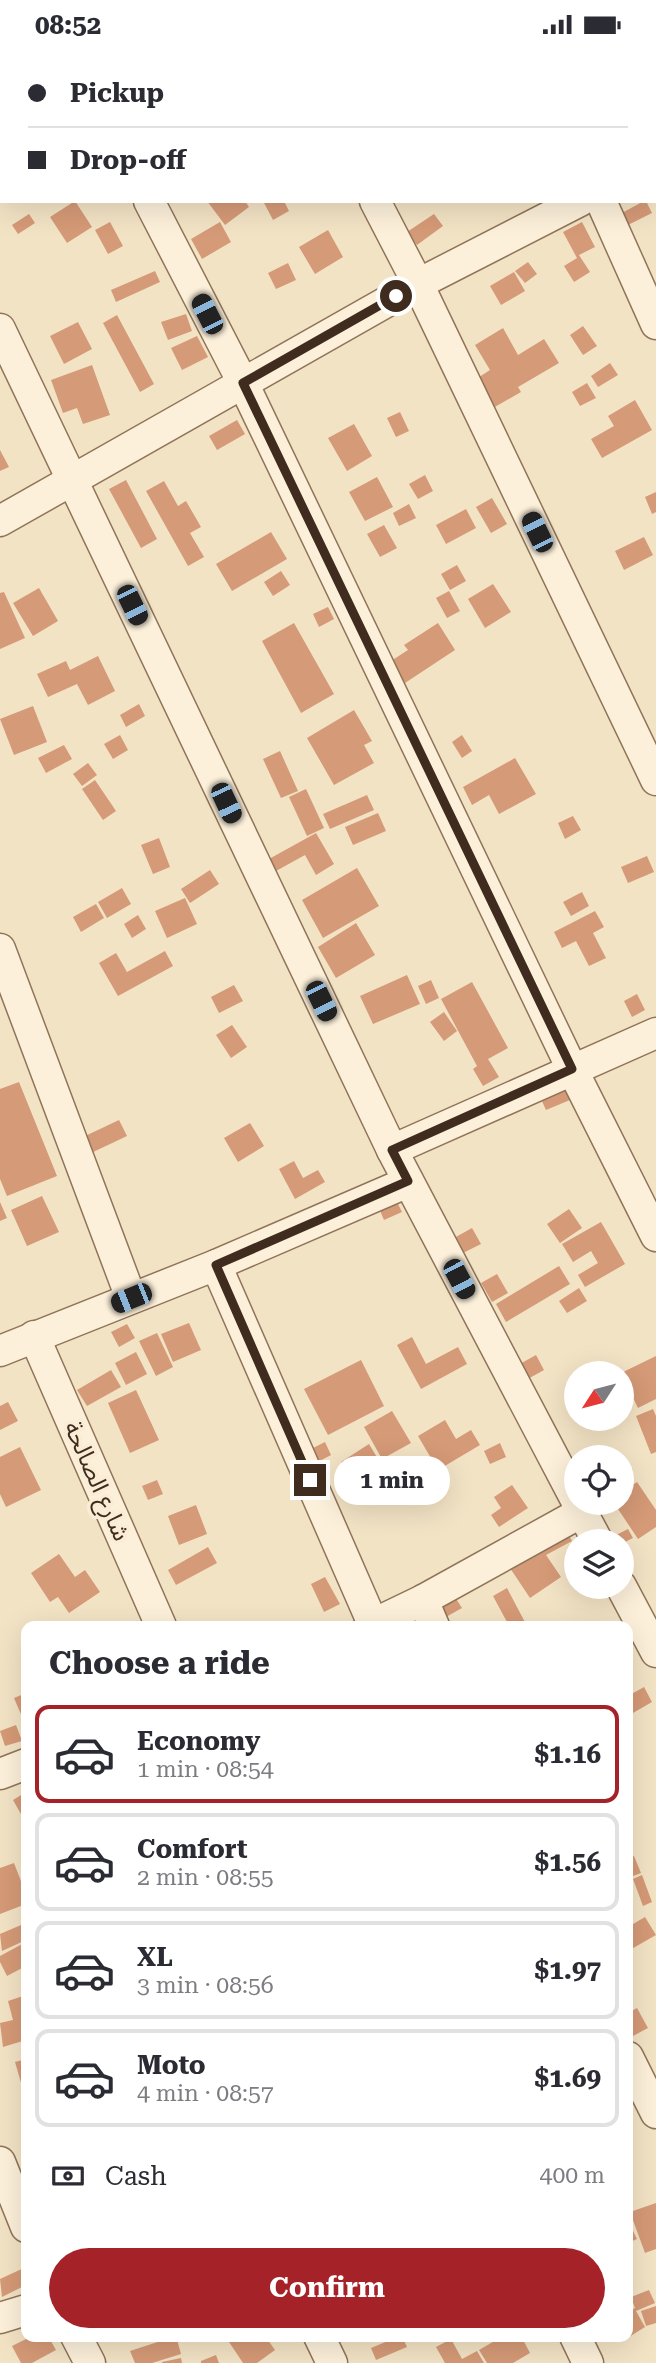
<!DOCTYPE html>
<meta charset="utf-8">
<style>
body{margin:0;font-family:"Roboto Serif","Noto Sans Arabic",serif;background:#f7f7f7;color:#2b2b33;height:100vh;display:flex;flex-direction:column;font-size:26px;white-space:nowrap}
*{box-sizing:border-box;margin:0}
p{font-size:23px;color:#7c7c81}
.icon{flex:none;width:38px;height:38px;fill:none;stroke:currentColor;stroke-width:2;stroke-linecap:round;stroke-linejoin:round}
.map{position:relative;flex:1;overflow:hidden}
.drawer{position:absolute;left:21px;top:1572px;width:612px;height:721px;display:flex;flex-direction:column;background:#fff;border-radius:14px;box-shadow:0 7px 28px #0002}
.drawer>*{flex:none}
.top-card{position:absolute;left:0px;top:0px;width:656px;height:154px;box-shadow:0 7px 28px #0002;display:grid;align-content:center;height:154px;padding:0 28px;background:#fff}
.needle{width:46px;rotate:234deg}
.fabs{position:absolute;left:564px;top:1312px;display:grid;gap:14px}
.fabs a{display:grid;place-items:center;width:70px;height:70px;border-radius:50%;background:#fff;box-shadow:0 7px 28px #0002;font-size:35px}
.end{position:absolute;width:32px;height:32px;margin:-16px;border:9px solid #3f2c1e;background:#fff;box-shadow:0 0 0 4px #fff}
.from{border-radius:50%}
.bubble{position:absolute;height:49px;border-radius:24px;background:#fff;box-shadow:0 7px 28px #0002;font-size:23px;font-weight:700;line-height:49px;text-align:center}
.car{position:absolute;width:21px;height:42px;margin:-21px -10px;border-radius:9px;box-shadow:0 0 5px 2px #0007;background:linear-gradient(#222 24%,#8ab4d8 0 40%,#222 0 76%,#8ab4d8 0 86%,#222 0)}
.top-card b{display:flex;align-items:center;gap:24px;height:66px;font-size:26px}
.top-card b+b{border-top:2px solid #e1e1e2}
.top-card i{width:18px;height:18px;background:#2b2b33}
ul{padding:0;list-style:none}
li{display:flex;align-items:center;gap:21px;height:98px;margin:0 14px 10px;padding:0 14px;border:4px solid #e1e1e2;border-radius:14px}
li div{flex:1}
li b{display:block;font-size:26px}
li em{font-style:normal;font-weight:700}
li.selected{border-color:#a62229}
li>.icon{width:63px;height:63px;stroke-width:1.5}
h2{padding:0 28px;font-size:32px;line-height:84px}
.pay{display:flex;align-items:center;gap:18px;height:77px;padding:0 28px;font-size:26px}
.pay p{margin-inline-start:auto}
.cta{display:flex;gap:14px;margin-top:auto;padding:14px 28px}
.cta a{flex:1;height:80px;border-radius:42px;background:#a62229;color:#fff;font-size:28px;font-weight:700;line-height:80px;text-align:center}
.status{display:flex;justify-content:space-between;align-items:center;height:49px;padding:0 35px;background:#fff;direction:ltr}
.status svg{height:19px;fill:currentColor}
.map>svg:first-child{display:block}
.building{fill:#d59a77}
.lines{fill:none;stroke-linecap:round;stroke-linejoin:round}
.minor-casing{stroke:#907459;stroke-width:33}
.minor{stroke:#fcf0da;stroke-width:30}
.route{stroke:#3f2c1e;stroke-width:9}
.labels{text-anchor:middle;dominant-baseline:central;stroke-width:7;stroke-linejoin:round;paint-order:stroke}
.street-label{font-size:24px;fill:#3f2c1e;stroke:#f9edd6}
</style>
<div class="status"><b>08:52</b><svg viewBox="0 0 49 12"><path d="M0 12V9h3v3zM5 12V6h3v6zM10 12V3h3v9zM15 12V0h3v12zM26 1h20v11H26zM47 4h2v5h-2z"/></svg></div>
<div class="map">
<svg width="656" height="2314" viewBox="0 0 656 2314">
<rect width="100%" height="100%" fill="#f3e3c5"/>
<!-- building -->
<g class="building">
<path d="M75,152L92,178L67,194L50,168Z"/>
<path d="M207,152H245L249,158L225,176Z"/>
<path d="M263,152H284L289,162L273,171Z"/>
<path d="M644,152H646L652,164L626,177L620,165Z"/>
<path d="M29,165L35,174L18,185L12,176Z"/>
<path d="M434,165L443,177L417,196L407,183Z"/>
<path d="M110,173L123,197L108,205L95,181Z"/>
<path d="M220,173L231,193L202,210L191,190Z"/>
<path d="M582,173L595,198L579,206L590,223L574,233L564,217L577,209L563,183Z"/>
<path d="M328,181L343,208L315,225L299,198Z"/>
<path d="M528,213L537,225L525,234L515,222Z"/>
<path d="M288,214L296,231L276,240L268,224Z"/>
<path d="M155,222L160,233L116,253L111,241Z"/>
<path d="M514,223L525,242L501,256L490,237Z"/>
<path d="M186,265L192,282L168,291L161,273Z"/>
<path d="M117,266L154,335L140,343L103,274Z"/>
<path d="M78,273L92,300L64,315L50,287Z"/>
<path d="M583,277L597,297L583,306L570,286Z"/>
<path d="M503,279L518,306L544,290L559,314L518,338L521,343L493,359L476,330L490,321L475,296Z"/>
<path d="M197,287L208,308L182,321L171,299Z"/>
<path d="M610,314L618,326L598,338L591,327Z"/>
<path d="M92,316L110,366L83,375L77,359L63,364L51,331Z"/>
<path d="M587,334L596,349L580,357L572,343Z"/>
<path d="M635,351L652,381L602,409L591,390L614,377L608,367Z"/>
<path d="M400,363L409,382L396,388L387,369Z"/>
<path d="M237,371L245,385L217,401L209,387Z"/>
<path d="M354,375L372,407L347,422L328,389Z"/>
<path d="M0,401L9,418L0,422Z"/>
<path d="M425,426L433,442L418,450L409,435Z"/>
<path d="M377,428L393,458L365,472L349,443Z"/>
<path d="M126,431L157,490L141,499L109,440Z"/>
<path d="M164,432L178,457L186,452L201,478L190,484L204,508L188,517L146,442Z"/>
<path d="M656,443V463L652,465L645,448Z"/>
<path d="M492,449L507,475L491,484L476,458Z"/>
<path d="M409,455L416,469L399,477L393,464Z"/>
<path d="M466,460L476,479L446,495L436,476Z"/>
<path d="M384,476L397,499L380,508L367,485Z"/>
<path d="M271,483L287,510L232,542L216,515Z"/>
<path d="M644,488L653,506L624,521L615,502Z"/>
<path d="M457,516L466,532L450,541L441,525Z"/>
<path d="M281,522L290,536L273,547L264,533Z"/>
<path d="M493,535L511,563L485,579L468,550Z"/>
<path d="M39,539L58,572L33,587L13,554Z"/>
<path d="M449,542L460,562L447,569L436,549Z"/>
<path d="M4,543L25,589L0,600V544Z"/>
<path d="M328,558L334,570L319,578L313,565Z"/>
<path d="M294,574L334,645L301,664L262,592Z"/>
<path d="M438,574L455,601L405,634L391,612L408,601L404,596Z"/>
<path d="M98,607L115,642L88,656L77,635L48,648L37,625L66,612L70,621Z"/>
<path d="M139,655L145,667L126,678L120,666Z"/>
<path d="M33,657L47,693L14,706L0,670Z"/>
<path d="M354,661L372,692L364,696L374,714L334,736L307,689Z"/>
<path d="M120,686L128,701L113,710L104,695Z"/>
<path d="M462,686L472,702L462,709L452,693Z"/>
<path d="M64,696L72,710L46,724L38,709Z"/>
<path d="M280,702L298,742L281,749L263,710Z"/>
<path d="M515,709L536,745L499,765L489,746L472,756L463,738Z"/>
<path d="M88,714L97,726L82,737L73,725Z"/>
<path d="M95,731L116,762L103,771L82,740Z"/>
<path d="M306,740L324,779L307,787L289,748Z"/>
<path d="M367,746L374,761L330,780L323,765Z"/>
<path d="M378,764L386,782L353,796L345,778Z"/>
<path d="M573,767L581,781L565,790L558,774Z"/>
<path d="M316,784L334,815L316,826L305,806L276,822L269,810Z"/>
<path d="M159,789L170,818L153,825L141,796Z"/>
<path d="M647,807L654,823L628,834L621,818Z"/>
<path d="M357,819L379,857L323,889L302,851Z"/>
<path d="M210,821L219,835L190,854L181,840Z"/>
<path d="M122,839L131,855L107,869L98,853Z"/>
<path d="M582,843L589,857L571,867L563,853Z"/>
<path d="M185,849L197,875L167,889L155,862Z"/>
<path d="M96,855L104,869L81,883L73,868Z"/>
<path d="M595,862L604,878L593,884L606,909L589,917L576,892L562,899L554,883Z"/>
<path d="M138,866L146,880L132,889L124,875Z"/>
<path d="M356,874L375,906L336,929L318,898Z"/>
<path d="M165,902L173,917L118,947L99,914L116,904L127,923Z"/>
<path d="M407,926L420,955L373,975L360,947Z"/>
<path d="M431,931L439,949L426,955L418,937Z"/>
<path d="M472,933L508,999L488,1010L499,1028L483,1037L473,1020L477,1017L441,950Z"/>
<path d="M234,936L243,952L219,964L211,948Z"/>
<path d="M637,945L645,961L632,968L624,952Z"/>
<path d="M444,963L457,982L444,992L430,973Z"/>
<path d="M232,976L247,998L231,1009L216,986Z"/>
<path d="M559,1028L570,1051L546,1061L536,1039Z"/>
<path d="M19,1033L57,1127L7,1147L0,1130V1040Z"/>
<path d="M119,1071L127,1087L89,1105L81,1089Z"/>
<path d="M250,1074L264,1097L238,1113L224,1089Z"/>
<path d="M294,1112L303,1129L318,1121L325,1133L295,1150L279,1120Z"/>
<path d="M42,1147L59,1183L27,1197L11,1161Z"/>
<path d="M395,1149L402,1163L384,1171L378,1157Z"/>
<path d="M0,1153L7,1169L0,1172Z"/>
<path d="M569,1160L582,1179L560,1194L547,1175Z"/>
<path d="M601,1173L625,1215L585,1238L578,1226L598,1214L591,1202L573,1213L562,1195Z"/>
<path d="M472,1179L481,1195L463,1204L454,1189Z"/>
<path d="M559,1217L570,1235L506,1273L496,1255Z"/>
<path d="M497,1225L508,1244L492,1253L481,1234Z"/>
<path d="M579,1239L587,1252L567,1264L559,1252Z"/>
<path d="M189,1274L201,1301L173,1313L161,1285Z"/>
<path d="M127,1275L135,1289L119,1298L111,1283Z"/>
<path d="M157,1284L173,1318L156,1327L139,1292Z"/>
<path d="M412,1288L426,1315L458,1298L467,1315L421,1340L397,1296Z"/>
<path d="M136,1303L147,1325L126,1336L115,1314Z"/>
<path d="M536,1306L544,1321L526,1331L518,1316Z"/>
<path d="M656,1307V1350L638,1359L621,1324Z"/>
<path d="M361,1311L384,1357L328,1386L304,1340Z"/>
<path d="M111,1321L121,1338L87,1357L77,1341Z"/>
<path d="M136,1341L159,1391L130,1404L108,1354Z"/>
<path d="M8,1353L18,1372L0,1381V1357Z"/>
<path d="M653,1360L656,1367V1403L651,1405L636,1367Z"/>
<path d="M392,1362L411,1394L382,1410L364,1378Z"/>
<path d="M445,1371L456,1390L471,1381L480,1396L438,1421L418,1387Z"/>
<path d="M325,1393L331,1406L316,1414L309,1401Z"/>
<path d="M500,1394L506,1408L490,1415L484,1402Z"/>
<path d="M369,1395L378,1410L351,1428L341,1413Z"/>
<path d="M20,1398L41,1441L6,1458L0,1445V1408Z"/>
<path d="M409,1414L416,1431L381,1445L374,1429Z"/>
<path d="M157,1431L163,1445L148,1451L142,1437Z"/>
<path d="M637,1433L656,1461V1478L638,1490L614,1454H621V1444Z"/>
<path d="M512,1436L528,1459L499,1478L491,1466L501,1459L494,1448Z"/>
<path d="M196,1456L207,1485L179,1496L168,1467Z"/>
<path d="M628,1480L633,1489L621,1495V1493H614L612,1488Z"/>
<path d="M566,1481L572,1492L546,1506L561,1528L530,1549L510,1519Z"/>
<path d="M208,1498L217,1514L176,1536L168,1521Z"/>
<path d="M59,1505L75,1528L85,1521L100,1543L69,1564L58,1548L50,1553L31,1524Z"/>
<path d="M325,1528L340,1555L324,1563L311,1535Z"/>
<path d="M507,1539L527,1577H505L504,1574L507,1573L493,1547Z"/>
<path d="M453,1545L462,1559L446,1568L438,1554Z"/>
<path d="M644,1638L652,1653L633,1664L628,1655V1647Z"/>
<path d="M26,1644V1668L23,1670L14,1649Z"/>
<path d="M16,1676L22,1692L5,1697L0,1682Z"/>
<path d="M26,1743V1774L13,1751Z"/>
<path d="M634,1807L641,1824L628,1829V1809Z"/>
<path d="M14,1814L26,1845V1855L0,1865V1819Z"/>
<path d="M642,1826L652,1853L643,1857L633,1830Z"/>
<path d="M645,1868L656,1886L628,1902V1878Z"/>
<path d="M21,1876L26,1891L2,1902L0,1885Z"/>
<path d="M26,1893V1917L7,1927L0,1913V1907Z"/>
<path d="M26,1946V1991L3,1998L0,1974L13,1971L8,1952Z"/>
<path d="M637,1959L648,1979L633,1987L628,1978V1964Z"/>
<path d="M26,2010V2043L24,2044L15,2013Z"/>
<path d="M656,2154V2200L645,2204L630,2163Z"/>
<path d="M628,2172L637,2190L628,2194Z"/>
<path d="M26,2218V2236L2,2248L0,2230Z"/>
<path d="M649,2241L655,2254L636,2262L645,2278L629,2288L628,2263L635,2259L631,2248Z"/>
<path d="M656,2257V2274L646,2277L641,2262Z"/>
<path d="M32,2287H48L56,2301L32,2314H21L12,2297Z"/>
<path d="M176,2287L181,2305L152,2314H135L130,2302Z"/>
<path d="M225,2287H265L275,2301L257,2314H243Z"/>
<path d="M400,2287H402L407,2298L376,2311L371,2299Z"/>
<path d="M503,2287H521L530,2304L513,2314H487L479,2301Z"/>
<path d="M451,2290L462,2310L477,2302L484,2314H445L436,2298Z"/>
<path d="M216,2306L219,2314H201V2312Z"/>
<path d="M181,2309L182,2314H162V2313Z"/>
</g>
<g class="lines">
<defs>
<g id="minor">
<path d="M70,0L71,2"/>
<path d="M297,0L298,2"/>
<path d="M523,0L524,2"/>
<path d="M654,116H656"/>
<path d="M149,152L243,334L572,1020L656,1187"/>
<path d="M375,152L418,235L656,731"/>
<path d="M601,152L656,275"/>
<path d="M0,280L392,1101L576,1451"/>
<path d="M0,472L418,235L580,152"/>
<path d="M0,900L131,1249"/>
<path d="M392,1101L656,984"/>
<path d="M216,1216L373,1575"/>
<path d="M34,1287L161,1577"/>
<path d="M0,1302L216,1216L408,1133"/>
<path d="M577,1454L598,1493"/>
<path d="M621,1537L656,1603"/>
<path d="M423,1551L434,1577"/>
<path d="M369,1577L423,1551L582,1463"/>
<path d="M0,1725L26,1715"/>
<path d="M628,2008L656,2064"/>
<path d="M0,2113L26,2178"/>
<path d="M0,2269L26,2261"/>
<path d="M76,2287L90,2314"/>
<path d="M319,2287L332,2314"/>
<path d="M575,2287L588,2314"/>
</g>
</defs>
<!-- minor casing -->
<use href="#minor" class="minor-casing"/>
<!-- minor -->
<use href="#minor" class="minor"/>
</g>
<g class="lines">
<!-- route -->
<path class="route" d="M310,1431L216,1216L408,1132L392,1101L572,1020L243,334L396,247"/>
</g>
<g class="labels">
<!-- street labels -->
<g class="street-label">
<text transform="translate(97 1432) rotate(66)">شارع الصالحة</text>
</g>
</g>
</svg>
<div class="fabs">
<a><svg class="needle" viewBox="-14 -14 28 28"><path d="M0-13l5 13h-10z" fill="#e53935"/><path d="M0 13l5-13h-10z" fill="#7c7c81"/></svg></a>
<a><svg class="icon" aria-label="locate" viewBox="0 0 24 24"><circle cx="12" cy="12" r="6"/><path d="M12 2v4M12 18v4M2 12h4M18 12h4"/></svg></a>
<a><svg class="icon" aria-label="layers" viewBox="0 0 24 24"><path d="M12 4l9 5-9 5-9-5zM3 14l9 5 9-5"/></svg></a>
</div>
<i class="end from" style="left:396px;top:247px"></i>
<i class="end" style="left:310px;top:1431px"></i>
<div class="bubble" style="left:334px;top:1407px;width:116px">1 min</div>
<i class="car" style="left:207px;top:265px;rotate:333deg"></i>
<i class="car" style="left:537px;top:483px;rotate:334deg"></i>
<i class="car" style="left:132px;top:556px;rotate:154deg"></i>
<i class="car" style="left:226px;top:754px;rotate:155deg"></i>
<i class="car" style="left:321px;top:952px;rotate:154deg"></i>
<i class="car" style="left:459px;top:1230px;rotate:152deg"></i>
<i class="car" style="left:131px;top:1249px;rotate:248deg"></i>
<div class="top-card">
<b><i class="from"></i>Pickup</b>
<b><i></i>Drop-off</b>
</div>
<section class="drawer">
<h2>Choose a ride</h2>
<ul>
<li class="selected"><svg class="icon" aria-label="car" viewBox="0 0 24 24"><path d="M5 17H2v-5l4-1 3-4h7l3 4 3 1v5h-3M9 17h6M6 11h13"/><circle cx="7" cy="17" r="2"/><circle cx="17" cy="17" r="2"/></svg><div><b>Economy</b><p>1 min · 08:54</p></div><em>$1.16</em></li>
<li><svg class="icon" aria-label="car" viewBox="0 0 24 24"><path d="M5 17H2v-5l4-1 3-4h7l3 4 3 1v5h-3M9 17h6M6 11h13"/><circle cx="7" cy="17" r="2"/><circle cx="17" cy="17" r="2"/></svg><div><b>Comfort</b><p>2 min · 08:55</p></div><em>$1.56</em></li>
<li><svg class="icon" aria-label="car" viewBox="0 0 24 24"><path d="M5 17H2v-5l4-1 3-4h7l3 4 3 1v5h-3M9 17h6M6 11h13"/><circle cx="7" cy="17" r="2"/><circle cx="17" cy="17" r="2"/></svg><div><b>XL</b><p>3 min · 08:56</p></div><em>$1.97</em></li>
<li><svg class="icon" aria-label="car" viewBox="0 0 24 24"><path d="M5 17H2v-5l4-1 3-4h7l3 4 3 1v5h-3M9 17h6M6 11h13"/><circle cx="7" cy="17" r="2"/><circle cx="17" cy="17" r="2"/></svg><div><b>Moto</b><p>4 min · 08:57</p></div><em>$1.69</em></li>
</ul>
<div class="pay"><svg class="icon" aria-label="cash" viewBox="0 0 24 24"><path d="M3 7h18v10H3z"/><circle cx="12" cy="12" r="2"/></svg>Cash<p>400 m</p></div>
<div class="cta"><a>Confirm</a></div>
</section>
</div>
